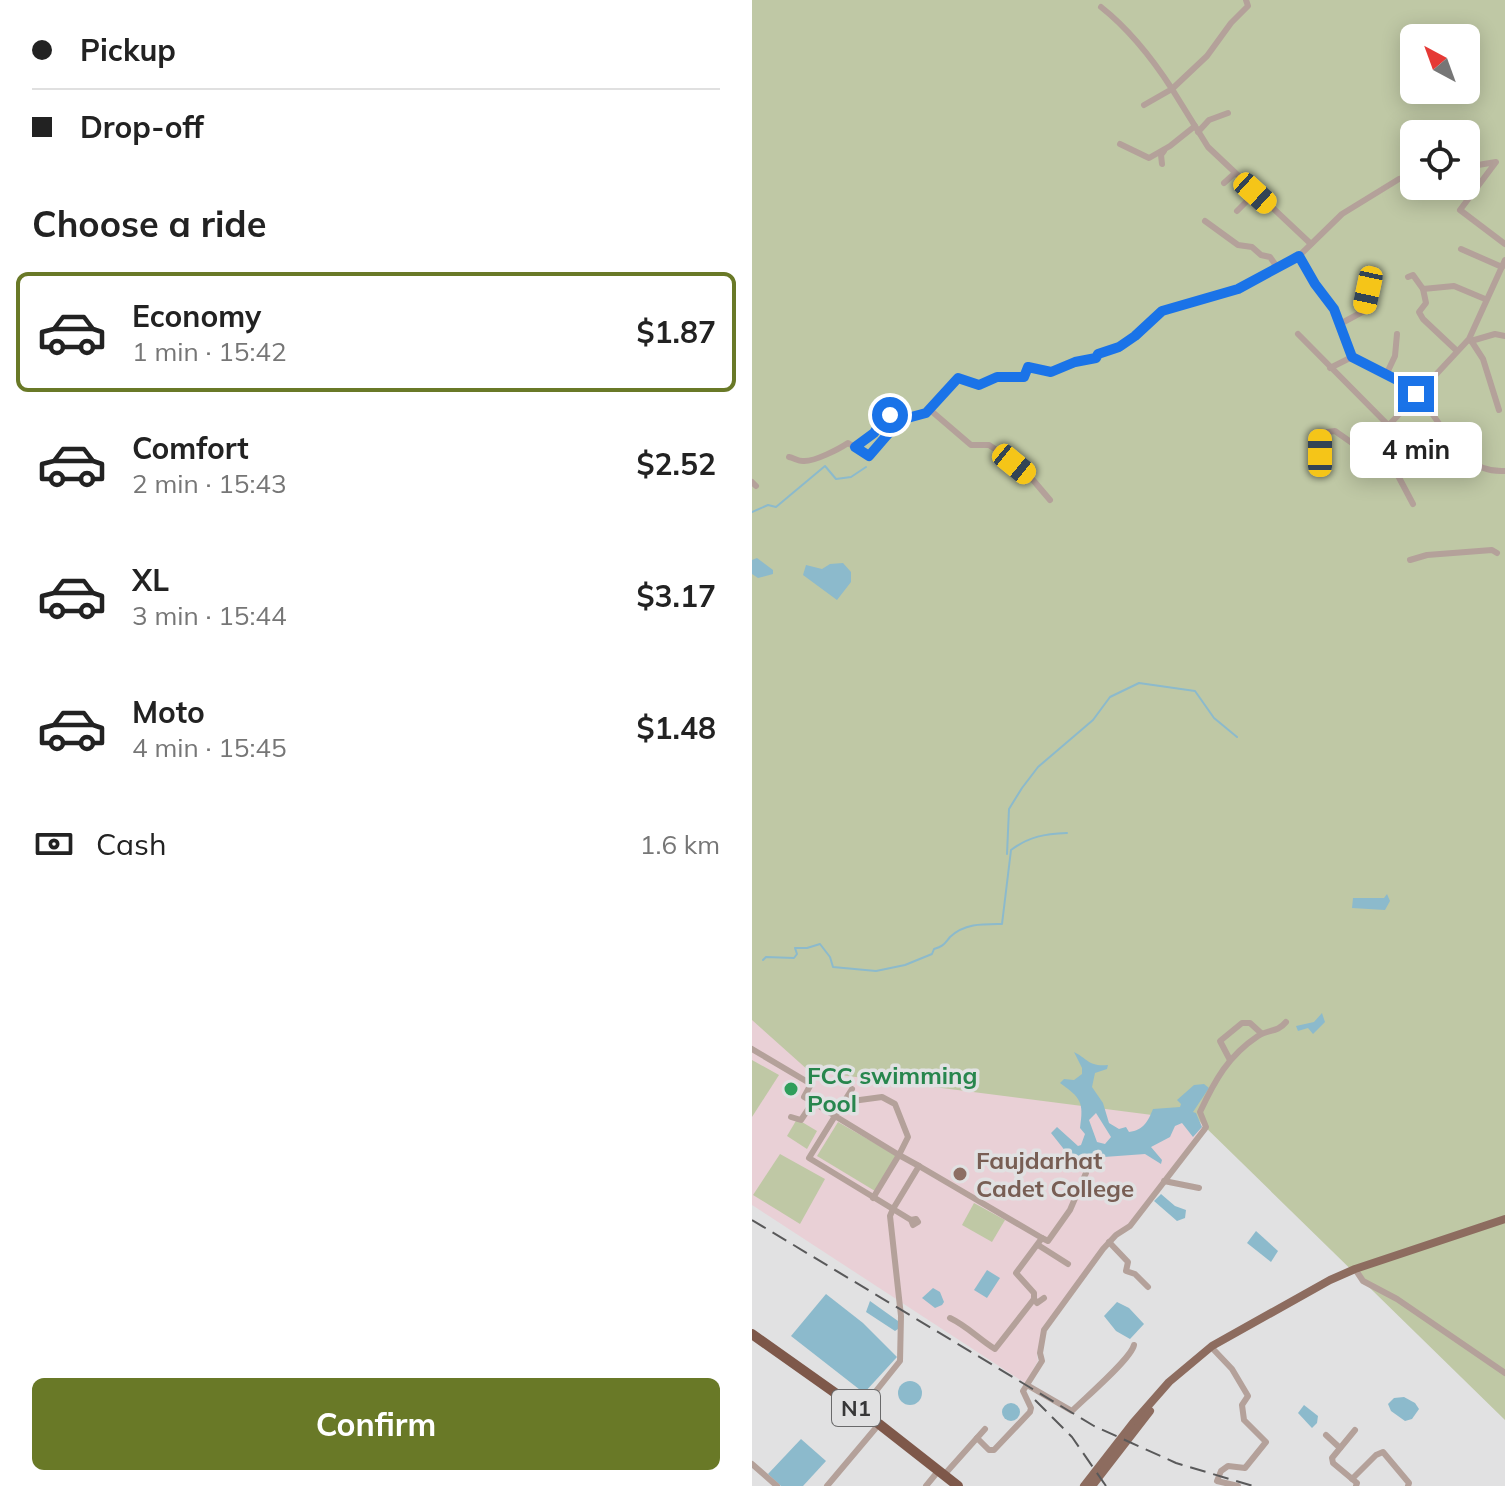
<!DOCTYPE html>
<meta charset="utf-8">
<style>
body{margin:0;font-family:Mulish,sans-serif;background:#f6f6f6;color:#222;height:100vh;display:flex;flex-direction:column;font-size:30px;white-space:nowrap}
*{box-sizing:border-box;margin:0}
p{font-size:26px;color:#767676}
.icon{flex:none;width:44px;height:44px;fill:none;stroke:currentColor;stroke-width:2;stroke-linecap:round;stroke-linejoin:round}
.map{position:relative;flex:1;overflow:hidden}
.details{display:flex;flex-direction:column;background:#fff;width:752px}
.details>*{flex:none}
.top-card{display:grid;align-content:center;height:176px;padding:0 32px;background:#fff}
.needle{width:52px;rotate:319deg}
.buttons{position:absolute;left:648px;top:24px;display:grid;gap:16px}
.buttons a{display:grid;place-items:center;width:80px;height:80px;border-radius:12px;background:#fff;box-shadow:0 4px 20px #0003;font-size:40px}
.end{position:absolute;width:36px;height:36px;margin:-18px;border:10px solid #1a73e8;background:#fff;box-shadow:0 0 0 4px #fff}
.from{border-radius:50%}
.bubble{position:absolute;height:56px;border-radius:12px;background:#fff;box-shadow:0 4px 20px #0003;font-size:26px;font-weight:700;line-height:56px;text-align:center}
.car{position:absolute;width:24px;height:48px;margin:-24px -12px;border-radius:10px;box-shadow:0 0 6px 2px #0007;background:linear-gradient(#f5c518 24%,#345 0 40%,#f5c518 0 76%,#345 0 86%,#f5c518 0)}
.top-card b{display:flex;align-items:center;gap:28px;height:76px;font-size:30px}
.top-card b+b{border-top:2px solid #e0e0e0}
.top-card i{width:20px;height:20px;background:#222}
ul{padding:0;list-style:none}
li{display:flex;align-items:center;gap:24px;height:120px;margin:0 16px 12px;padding:0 16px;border:4px solid transparent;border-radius:12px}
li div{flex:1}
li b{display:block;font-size:30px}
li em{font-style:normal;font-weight:700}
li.selected{border-color:#697927}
li>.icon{width:72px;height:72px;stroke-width:1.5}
h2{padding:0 32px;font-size:36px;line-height:96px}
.pay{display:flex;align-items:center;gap:20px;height:88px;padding:0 32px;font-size:30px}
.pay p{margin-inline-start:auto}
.action{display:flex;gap:16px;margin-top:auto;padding:16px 32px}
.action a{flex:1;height:92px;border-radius:12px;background:#697927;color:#fff;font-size:32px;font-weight:700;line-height:92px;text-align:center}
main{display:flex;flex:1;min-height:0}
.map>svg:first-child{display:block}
.education{fill:#e9d0d6}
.green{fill:#bfc8a5;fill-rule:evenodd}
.water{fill:#8cbacc;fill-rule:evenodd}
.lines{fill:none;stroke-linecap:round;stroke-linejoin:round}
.stream{stroke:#8cbacc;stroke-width:2}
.minor{stroke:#b4a19a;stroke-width:6}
.major{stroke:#8d6c5f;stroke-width:8}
.highway{stroke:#7e584a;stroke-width:10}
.rail{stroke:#59595a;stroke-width:2;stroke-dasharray:16 8;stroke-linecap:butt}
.route{stroke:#1a73e8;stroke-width:10}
.leisure-dot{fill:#2e9e5b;stroke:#e1e1e2;stroke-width:3}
.education-dot{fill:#8d6e63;stroke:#e1e1e2;stroke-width:3}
.labels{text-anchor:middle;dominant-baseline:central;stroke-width:7;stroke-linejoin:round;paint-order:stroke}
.shield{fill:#e1e1e2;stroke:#6a6a6b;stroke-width:2}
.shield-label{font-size:22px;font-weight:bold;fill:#373738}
.leisure-label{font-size:24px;font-weight:bold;fill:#27864d;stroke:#e1e1e2;text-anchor:start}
.education-label{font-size:24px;font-weight:bold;fill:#785e54;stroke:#e1e1e2;text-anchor:start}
</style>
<main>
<section class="details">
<div class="top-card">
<b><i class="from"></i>Pickup</b>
<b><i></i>Drop-off</b>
</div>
<h2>Choose a ride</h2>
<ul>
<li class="selected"><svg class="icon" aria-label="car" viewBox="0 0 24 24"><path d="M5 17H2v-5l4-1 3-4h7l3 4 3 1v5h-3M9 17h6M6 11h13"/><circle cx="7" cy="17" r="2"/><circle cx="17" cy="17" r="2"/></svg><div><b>Economy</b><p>1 min · 15:42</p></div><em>$1.87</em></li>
<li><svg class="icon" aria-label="car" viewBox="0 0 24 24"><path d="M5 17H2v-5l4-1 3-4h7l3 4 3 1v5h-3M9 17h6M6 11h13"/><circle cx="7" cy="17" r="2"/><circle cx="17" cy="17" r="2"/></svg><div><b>Comfort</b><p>2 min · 15:43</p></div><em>$2.52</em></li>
<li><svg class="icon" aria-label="car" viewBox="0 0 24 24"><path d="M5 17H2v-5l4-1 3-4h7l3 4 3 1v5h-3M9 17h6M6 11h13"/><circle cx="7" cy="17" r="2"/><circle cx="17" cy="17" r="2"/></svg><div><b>XL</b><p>3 min · 15:44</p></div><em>$3.17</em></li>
<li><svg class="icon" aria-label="car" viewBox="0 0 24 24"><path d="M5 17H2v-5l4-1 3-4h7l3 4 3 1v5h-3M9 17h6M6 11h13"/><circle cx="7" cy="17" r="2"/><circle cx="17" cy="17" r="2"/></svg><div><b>Moto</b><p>4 min · 15:45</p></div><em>$1.48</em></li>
</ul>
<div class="pay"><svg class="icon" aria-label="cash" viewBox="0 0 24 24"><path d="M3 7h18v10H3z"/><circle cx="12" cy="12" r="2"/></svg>Cash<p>1.6 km</p></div>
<div class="action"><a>Confirm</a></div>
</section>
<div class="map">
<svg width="753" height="1486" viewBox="0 0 753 1486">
<rect width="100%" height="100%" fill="#e1e1e2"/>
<!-- education -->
<path class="education" d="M0,973L333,1020L453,1126L377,1225L362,1233L290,1330L285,1355L286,1361L273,1383L0,1205Z"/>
<!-- green -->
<g class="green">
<path d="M0,0H753V1420L447,1121L57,1071L0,1020ZM662,38H714V90H662ZM662,134H714V186H662Z"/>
<path d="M0,1060L27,1075L0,1117Z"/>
<path d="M45,1119L65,1131L55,1149L35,1136Z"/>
<path d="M86,1122L145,1156L123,1191L65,1156Z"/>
<path d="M28,1154L73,1179L48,1224L1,1195Z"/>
<path d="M222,1203L253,1220L240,1242L210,1225Z"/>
</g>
<!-- water -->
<g class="water">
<path d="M5,558L21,570V574L6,578L0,574V560Z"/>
<path d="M91,563L99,572V582L85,600L51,575L54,565L70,569L78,564Z"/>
<path d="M635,894L638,901L633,910L600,908L601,898H632Z"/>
<path d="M570,1013L573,1022L561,1034L556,1028L546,1031L544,1026L562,1022Z"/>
<path d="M322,1052C336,1059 337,1067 356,1065L355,1069L343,1073L340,1087L351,1103L357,1123L367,1129L374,1127L377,1132C392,1130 396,1121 401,1109L428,1107L429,1104L425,1100L442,1085L452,1084L457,1088L441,1112L444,1113L450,1127L441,1137L430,1123L423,1126L418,1137L399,1147L410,1160L409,1164L393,1154L352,1157L345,1170L330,1172L299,1133L305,1127L326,1146L329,1145L333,1134L328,1128C332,1102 329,1098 308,1083L312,1079L322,1080L330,1074V1068ZM344,1113L359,1137L353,1144L345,1142L337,1120Z"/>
<path d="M409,1194L423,1206L434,1210L433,1218L425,1221L402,1201Z"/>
<path d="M504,1231L526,1251L519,1262L495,1243Z"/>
<path d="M235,1270L248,1278L235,1298L222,1290Z"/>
<path d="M181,1288L188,1292L192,1302L190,1305L183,1308L170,1298Z"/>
<path d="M74,1294L111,1323L145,1357L112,1393L39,1336Z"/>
<path d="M118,1301L146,1321V1329L143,1331L114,1312Z"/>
<path d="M365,1302L377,1308L392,1324L378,1339L364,1331L352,1316Z"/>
<circle cx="158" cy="1393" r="12"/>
<path d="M652,1397L663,1403L667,1409L660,1419L653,1421L639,1411L636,1404L642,1398Z"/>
<circle cx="259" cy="1412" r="9"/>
<path d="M552,1405L566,1416L565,1423L560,1428L546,1413Z"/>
<path d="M49,1439L74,1461L51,1486H29L16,1474Z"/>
</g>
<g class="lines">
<!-- stream -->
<g class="stream">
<path d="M0,512L16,505L24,507L73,466L84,479L99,477L114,467"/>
<path d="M255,854L257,809L270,788L286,767L341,720L358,697L387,683L443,691L462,718L485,737"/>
<path d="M11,960L14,957L42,958L45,954L43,948H55L68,944L78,957L81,967L124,971L153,965L180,954L182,949C192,946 192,944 198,937C213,923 232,924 250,924L259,850C278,836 293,834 315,833"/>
</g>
<!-- minor -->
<g class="minor">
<path d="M494,0L496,6L479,23L455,56L420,89L456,147L559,244"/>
<path d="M349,7C378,30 400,58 420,89L392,105"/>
<path d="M446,132L457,120L476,113"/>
<path d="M368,144L397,158L418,146L443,126"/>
<path d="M410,164L409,155L412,151"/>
<path d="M714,167L744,162L708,210L753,244"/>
<path d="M472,183L482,174"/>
<path d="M485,211L503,193"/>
<path d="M453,221L486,245L500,247L509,255L518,257L525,267"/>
<path d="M709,249L750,267"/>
<path d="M547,256L563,284L582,309L600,357C621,368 647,377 664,394C693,422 705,474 753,471"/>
<path d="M656,277L661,275L671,289L702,286L733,299"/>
<path d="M671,289L674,303L667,312L671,319L705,351"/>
<path d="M588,324L612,311L621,269"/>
<path d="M546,334L648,437L634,453L661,504"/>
<path d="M719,341L743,334L753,336"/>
<path d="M720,342L731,359L747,410"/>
<path d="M578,368L600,357"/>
<path d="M634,375L643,356L645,334"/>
<path d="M177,409L219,445H237L243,449L281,480L298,500"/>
<path d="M637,425L717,339L753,260"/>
<path d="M103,447L122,433L131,419L138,415"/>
<path d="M37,457C42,458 46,461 51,461C62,462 87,449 96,443L117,456L148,420L160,415L174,413L206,378L227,385L245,377H272L276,367C311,375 312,364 344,358L346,354L367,347L383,336L410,311L486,289L547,256L590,214L647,179L662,176"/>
<path d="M568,473V433L583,431L603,445L611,460L634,453"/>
<path d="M0,482L4,486"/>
<path d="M658,560L675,555L740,550L745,553"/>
<path d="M0,1049L59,1084L52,1097L61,1102L49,1120L39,1117"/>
<path d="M478,1060L468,1041L490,1023H498L509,1033"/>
<path d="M61,1102L83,1116L57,1158L141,1209L138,1216L149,1316L148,1361L104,1416"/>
<path d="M93,1102L130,1097L143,1104L156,1137L147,1155L83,1116L100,1089"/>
<path d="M167,1166L290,1238L264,1273L282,1293V1299L243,1349C227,1339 215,1326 198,1318"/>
<path d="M412,1181L447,1188"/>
<path d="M121,1198L147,1155L167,1166L141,1209L159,1220L164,1219L166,1222L161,1225L159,1220"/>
<path d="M290,1238L296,1241L318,1210L334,1173"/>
<path d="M357,1242L376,1262L374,1271L383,1274L396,1287"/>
<path d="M286,1245L316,1264"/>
<path d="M605,1272L611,1281L645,1299L753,1373"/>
<path d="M282,1299L285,1303L292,1298"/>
<path d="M462,1350L480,1369L496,1396L490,1405L492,1420L514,1442L493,1468L476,1466L469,1471L465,1481L486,1486"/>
<path d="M275,1385L320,1411C333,1398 379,1359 382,1345"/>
<path d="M603,1430L580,1458L581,1463L605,1483L604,1486"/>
<path d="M574,1435L588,1448"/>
<path d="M225,1438L237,1450H242L278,1412L279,1408L271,1391L290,1361L288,1353L292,1330L351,1249L364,1235L378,1226L452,1130L454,1127L448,1112C463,1080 476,1056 506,1036C516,1029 525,1033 534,1022"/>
<path d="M0,1464L25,1486"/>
<path d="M192,1475L233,1429"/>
<path d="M600,1479L624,1455L631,1452L657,1483L656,1486"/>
<path d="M75,1486L123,1429"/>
<path d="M174,1486L183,1475"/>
</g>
<!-- major -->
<g class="major">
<path d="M332,1486L381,1423L417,1382L460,1346L578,1280L603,1269L753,1219"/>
<path d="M340,1486L398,1411"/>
</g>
<!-- highway -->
<path class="highway" d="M0,1334L127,1424L206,1486"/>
<!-- rail -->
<g class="rail">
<path d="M0,1220L342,1426L424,1463L501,1486"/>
<path d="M283,1400L320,1437L354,1486"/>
</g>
</g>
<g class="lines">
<!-- route -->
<path class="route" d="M138,415L131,419L122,433L103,447L117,456L148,420L174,413L206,378L227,385L245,377H272L276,367L299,372L323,362L344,358L346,354L367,347L383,336L410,311L486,289L547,256L563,284L582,309L600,357L651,383L664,394"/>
</g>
<!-- markers -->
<circle class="leisure-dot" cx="39" cy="1089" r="8"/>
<circle class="education-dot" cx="208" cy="1174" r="8"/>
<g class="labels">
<!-- shield labels -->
<rect class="shield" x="80" y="1390" width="48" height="36" rx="6"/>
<g class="shield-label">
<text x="104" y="1408">N1</text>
</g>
<!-- leisure labels -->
<g class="leisure-label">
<text x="55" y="1075">FCC swimming<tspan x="55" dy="28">Pool</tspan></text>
</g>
<!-- education labels -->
<g class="education-label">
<text x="224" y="1160">Faujdarhat<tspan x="224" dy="28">Cadet College</tspan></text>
</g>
</g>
</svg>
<div class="buttons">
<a><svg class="needle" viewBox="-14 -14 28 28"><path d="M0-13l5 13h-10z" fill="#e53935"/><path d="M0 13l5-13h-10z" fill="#767676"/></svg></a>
<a><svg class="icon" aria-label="locate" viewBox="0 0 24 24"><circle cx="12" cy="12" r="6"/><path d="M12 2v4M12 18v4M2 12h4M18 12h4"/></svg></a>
</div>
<i class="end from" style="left:138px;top:415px"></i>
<i class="end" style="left:664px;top:394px"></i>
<div class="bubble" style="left:598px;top:422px;width:132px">4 min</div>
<i class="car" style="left:503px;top:193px;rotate:132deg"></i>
<i class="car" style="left:616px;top:290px;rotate:192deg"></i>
<i class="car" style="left:568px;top:453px;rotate:0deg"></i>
<i class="car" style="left:262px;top:464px;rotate:129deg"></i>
</div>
</main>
